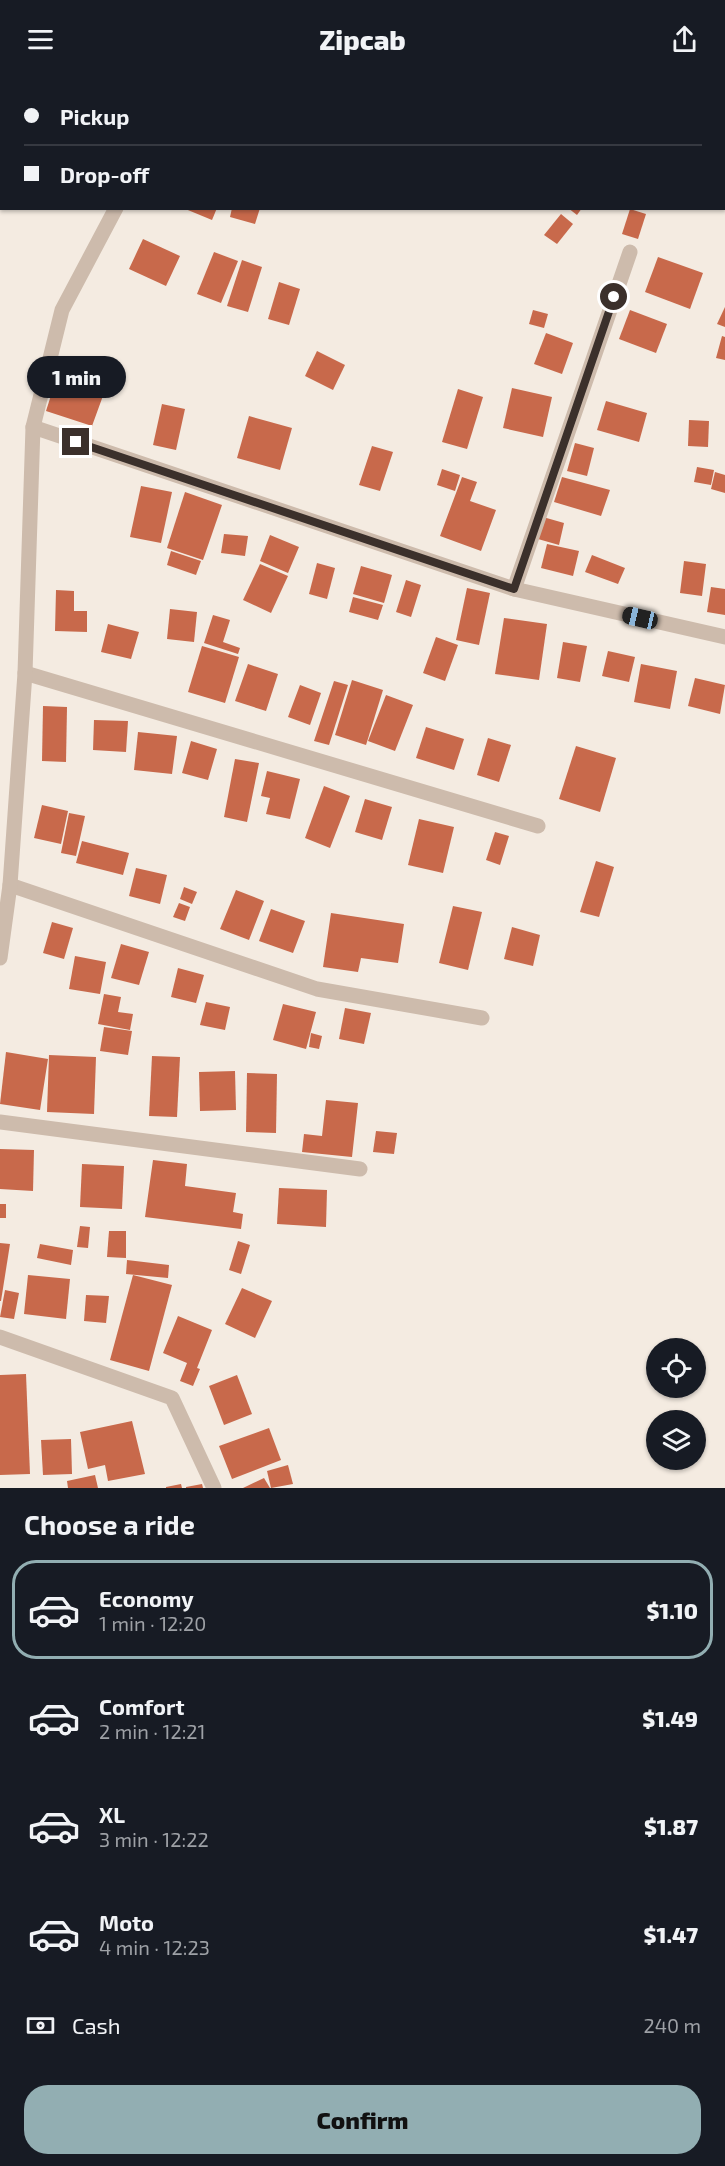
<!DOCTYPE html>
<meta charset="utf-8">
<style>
body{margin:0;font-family:"Exo 2",sans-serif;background:#20242c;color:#f1f3f6;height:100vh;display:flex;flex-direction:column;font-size:22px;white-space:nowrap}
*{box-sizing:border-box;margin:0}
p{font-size:20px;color:#9ea1a6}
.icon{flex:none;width:33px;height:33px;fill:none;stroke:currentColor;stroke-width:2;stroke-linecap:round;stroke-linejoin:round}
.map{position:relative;height:1410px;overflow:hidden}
.sheet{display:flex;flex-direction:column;background:#171b24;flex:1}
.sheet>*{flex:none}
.guide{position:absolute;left:0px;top:0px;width:726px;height:132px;box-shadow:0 2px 4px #0004;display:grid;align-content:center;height:132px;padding:0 24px;background:#171b24}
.buttons{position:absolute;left:646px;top:1260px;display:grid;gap:12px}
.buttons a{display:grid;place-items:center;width:60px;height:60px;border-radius:50%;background:#171b24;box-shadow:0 2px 4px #0004;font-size:30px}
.end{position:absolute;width:27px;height:27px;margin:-14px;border:8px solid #3b302b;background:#fff;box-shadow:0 0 0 3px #fff}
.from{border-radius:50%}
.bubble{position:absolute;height:42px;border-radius:21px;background:#171b24;box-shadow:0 2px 4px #0004;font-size:20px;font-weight:800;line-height:42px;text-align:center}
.car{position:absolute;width:18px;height:36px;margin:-18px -9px;border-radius:8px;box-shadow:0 0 4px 2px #0007;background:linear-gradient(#222 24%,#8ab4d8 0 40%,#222 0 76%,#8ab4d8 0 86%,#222 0)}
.guide b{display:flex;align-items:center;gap:21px;height:57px;font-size:22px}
.guide b+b{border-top:2px solid #363941}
.guide i{width:15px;height:15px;background:#f1f3f6}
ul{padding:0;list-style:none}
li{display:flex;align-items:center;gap:18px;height:99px;margin:0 12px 9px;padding:0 12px;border:3px solid transparent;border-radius:24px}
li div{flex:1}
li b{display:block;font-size:22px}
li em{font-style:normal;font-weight:800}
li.current{border-color:#92aeb2}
li>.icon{width:54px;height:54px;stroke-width:1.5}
h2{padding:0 24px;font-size:27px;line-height:72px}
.pay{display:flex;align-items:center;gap:15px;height:66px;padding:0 24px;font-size:22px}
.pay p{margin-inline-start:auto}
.cta{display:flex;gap:12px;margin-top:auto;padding:12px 24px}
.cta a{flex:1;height:69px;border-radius:24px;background:#92aeb2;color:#111;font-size:24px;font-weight:800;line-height:69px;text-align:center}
header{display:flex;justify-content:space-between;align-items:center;height:78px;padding:0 24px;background:#171b24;font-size:27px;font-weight:800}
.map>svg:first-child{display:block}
.building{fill:#c8694b}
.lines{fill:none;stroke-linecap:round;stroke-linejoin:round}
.minor{stroke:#cdbbac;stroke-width:15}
.route{stroke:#3b302b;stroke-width:8}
</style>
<header><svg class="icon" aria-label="menu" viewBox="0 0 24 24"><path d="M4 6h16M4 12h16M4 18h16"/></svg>Zipcab<svg class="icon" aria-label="share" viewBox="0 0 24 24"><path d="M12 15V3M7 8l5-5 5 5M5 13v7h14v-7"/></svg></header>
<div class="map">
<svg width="725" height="1410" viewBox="0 0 725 1410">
<rect width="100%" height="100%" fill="#f4ebe1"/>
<!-- building -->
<g class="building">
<path d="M183,130H217L212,142Z"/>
<path d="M232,130H260L255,146L230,139Z"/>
<path d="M568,130H582L577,137Z"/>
<path d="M630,131L646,136L638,161L622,156Z"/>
<path d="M561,136L573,146L557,166L544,157Z"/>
<path d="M143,161L180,178L166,208L129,191Z"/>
<path d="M214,174L238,183L221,225L197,216Z"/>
<path d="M658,179L703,195L690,231L645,214Z"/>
<path d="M242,182L262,189L248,234L227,228Z"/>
<path d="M279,204L300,211L289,247L268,241Z"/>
<path d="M725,229V249L717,246Z"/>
<path d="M533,232L548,236L544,250L529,246Z"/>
<path d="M630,232L667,246L656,275L619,261Z"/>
<path d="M546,255L573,265L562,296L534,286Z"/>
<path d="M722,258L725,259V282L716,280Z"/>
<path d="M317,273L345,287L333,312L305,298Z"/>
<path d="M80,307L104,315L92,348L46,333L54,308L77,315Z"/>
<path d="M512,310L552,319L543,359L503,350Z"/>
<path d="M458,311L483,319L467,371L442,364Z"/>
<path d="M606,323L647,335L639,364L597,352Z"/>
<path d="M162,326L185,331L176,372L153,367Z"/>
<path d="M249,338L292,350L280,392L237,380Z"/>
<path d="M689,342L709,343L708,369L688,368Z"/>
<path d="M575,365L594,370L587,398L567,393Z"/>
<path d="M372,368L393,374L380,413L359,407Z"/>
<path d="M697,389L714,392L711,407L694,404Z"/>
<path d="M442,391L460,397L455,413L437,407Z"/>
<path d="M715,394L725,397V415L711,411Z"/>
<path d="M462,399L477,404L470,423L496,432L481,473L440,458Z"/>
<path d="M562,399L610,412L601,438L554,424Z"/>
<path d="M141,408L172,414L161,465L130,459Z"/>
<path d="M185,414L222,427L203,482L167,470Z"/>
<path d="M543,439L564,445L559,467L538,461Z"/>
<path d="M224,456L248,458L245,478L221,475Z"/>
<path d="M270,457L299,469L288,495L260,483Z"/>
<path d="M547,466L579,473L573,498L541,490Z"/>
<path d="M171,473L201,483L196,497L167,487Z"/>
<path d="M592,477L625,490L618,506L585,494Z"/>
<path d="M684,483L706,486L702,518L680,515Z"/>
<path d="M317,485L335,490L327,521L309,516Z"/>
<path d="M260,486L288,498L271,535L243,522Z"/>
<path d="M361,488L392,497L384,525L353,516Z"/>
<path d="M406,502L421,507L411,539L396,534Z"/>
<path d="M711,509L725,511V537L707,534Z"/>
<path d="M467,510L490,515L479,567L456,562Z"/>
<path d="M56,512L74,513V533H87V554L55,553Z"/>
<path d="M353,519L383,527L378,542L349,534Z"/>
<path d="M170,531L197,534L194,564L167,561Z"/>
<path d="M213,537L230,542L223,564L240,570L238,576L204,565Z"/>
<path d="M504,540L547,546L539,602L495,596Z"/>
<path d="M108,546L139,554L131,581L101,574Z"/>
<path d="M436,559L458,567L445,603L423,595Z"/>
<path d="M563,564L587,568L580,604L557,600Z"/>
<path d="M202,568L239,579L225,625L188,614Z"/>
<path d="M608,573L635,579L629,604L602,598Z"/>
<path d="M248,586L278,596L266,633L235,623Z"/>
<path d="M641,586L677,593L670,631L634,624Z"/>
<path d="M695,600L725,607L720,636L688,628Z"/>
<path d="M352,602L383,612L366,667L335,657Z"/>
<path d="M334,603L348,607L329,667L314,663Z"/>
<path d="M300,607L321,615L310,647L288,639Z"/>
<path d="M386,617L413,627L395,673L368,663Z"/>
<path d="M43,628L67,629L66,684L42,683Z"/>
<path d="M94,642L128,643L126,674L93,672Z"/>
<path d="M426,649L464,661L454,692L416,680Z"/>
<path d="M138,654L177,658L172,696L134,692Z"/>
<path d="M488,660L511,667L499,704L477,697Z"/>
<path d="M191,663L217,671L208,702L182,695Z"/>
<path d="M576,668L616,680L600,734L559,721Z"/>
<path d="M235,681L259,685L247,744L224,739Z"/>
<path d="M267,693L300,701L290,741L266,736L270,720L261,718Z"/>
<path d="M324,708L350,718L330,770L305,760Z"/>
<path d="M365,721L392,729L382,762L355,754Z"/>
<path d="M42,727L68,733L61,766L34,760Z"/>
<path d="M69,735L85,738L76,778L61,775Z"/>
<path d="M419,741L454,749L443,795L408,787Z"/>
<path d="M495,754L509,758L500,787L486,782Z"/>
<path d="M82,763L129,775L123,797L76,785Z"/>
<path d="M596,783L614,789L599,839L580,834Z"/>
<path d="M136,790L167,797L160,826L129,818Z"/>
<path d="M184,809L197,814L192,826L180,821Z"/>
<path d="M236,812L264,823L249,862L220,851Z"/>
<path d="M179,825L190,829L185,843L173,839Z"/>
<path d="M453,828L482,834L468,892L439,885Z"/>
<path d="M271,831L305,843L293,875L259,863Z"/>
<path d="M331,835L404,846L398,885L361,880L358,894L323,889Z"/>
<path d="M52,844L73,850L64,881L43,875Z"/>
<path d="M512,849L540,857L533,888L504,881Z"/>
<path d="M121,866L149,874L139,907L111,900Z"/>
<path d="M75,878L106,884L100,916L69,911Z"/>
<path d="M178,890L204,897L196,925L171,919Z"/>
<path d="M104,916L121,919L118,934L133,936L130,952L98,946Z"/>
<path d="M206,924L230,929L225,952L200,947Z"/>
<path d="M283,926L316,934L306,971L273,962Z"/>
<path d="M345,930L371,935L364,966L339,961Z"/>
<path d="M104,949L132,953L128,977L100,973Z"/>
<path d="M311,955L322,958L319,971L309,969Z"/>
<path d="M6,974L48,981L40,1032L0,1026Z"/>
<path d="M49,977L96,979L94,1036L47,1034Z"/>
<path d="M152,978L180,979L177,1039L149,1038Z"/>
<path d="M235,993L236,1032L200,1033L199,994Z"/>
<path d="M247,995L277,996L276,1055L246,1054Z"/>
<path d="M326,1022L358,1025L352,1079L302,1074L304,1056L322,1058Z"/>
<path d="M376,1053L397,1055L394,1076L373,1074Z"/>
<path d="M0,1071L34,1072L33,1113L0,1111Z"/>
<path d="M153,1082L187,1086L185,1108L236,1115L233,1134L243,1136L241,1151L145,1139Z"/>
<path d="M82,1086L124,1088L122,1131L80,1129Z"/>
<path d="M279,1110L327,1112L326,1149L277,1146Z"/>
<rect x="0" y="1126" width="6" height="14"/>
<path d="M80,1148L90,1149L88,1170L77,1169Z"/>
<path d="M109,1153H126V1180L107,1179Z"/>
<path d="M238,1163L250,1167L241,1196L229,1192Z"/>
<path d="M0,1165L10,1166L1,1223H0Z"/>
<path d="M40,1166L73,1172L71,1187L37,1180Z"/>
<path d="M127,1182L169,1187L168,1200L126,1196Z"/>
<path d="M28,1197L70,1201L66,1241L24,1236Z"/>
<path d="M133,1197L172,1207L149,1293L110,1282Z"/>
<path d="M242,1210L272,1223L255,1260L225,1246Z"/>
<path d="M5,1212L19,1215L14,1241L0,1239Z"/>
<path d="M86,1217L109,1218L106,1245L84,1243Z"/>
<path d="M178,1238L212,1252L197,1290L200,1291L193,1308L180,1303L187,1285L163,1275Z"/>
<path d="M26,1296L30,1396L0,1397V1297Z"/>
<path d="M237,1297L252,1336L224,1347L209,1308Z"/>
<path d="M132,1343L145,1396L108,1403L105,1387L88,1391L80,1354Z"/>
<path d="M269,1350L281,1382L232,1401L219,1368Z"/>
<path d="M71,1361L72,1396L43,1397L41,1362Z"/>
<path d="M288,1387L293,1406L271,1410L267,1393Z"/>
<path d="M95,1397L98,1410H68L67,1403Z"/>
<path d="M264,1400L270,1410H243Z"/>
<path d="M181,1406L182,1410H166V1409Z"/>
<path d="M202,1406L203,1410H186V1409Z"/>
</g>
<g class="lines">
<!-- minor -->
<g class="minor">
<path d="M186,2L187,0"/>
<path d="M33,349L514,511L725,559"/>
<path d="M514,511L630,174"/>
<path d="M25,595L538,748"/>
<path d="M10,807L317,911L482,940"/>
<path d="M0,880L10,807L25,595L33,349L62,232L116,130"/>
<path d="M0,1044L360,1091"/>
<path d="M0,1259L172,1320L214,1410"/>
</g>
</g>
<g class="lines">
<!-- route -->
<path class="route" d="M76,364L514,511L614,219"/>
</g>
</svg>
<div class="buttons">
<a><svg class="icon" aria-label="locate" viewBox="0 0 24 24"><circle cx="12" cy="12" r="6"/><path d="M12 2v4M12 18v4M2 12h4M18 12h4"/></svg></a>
<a><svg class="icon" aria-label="layers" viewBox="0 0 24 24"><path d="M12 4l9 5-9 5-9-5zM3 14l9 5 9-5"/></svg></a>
</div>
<i class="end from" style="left:614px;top:219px"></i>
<i class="end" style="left:76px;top:364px"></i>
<div class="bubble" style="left:27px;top:278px;width:99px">1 min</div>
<i class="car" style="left:640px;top:540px;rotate:283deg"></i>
<div class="guide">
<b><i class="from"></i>Pickup</b>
<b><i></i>Drop-off</b>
</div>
</div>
<section class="sheet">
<h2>Choose a ride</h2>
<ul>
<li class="current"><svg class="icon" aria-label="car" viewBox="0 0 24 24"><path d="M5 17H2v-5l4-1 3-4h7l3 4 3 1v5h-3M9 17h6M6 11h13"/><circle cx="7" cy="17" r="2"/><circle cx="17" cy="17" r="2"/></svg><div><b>Economy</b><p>1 min · 12:20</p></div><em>$1.10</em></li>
<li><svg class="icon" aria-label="car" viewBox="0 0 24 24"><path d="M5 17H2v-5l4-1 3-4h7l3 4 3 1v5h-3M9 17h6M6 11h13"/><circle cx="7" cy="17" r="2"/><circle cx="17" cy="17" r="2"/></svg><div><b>Comfort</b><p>2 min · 12:21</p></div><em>$1.49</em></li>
<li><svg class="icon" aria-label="car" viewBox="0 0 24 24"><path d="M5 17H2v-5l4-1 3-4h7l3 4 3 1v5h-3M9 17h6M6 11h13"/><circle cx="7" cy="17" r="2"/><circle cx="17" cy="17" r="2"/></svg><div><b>XL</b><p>3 min · 12:22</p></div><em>$1.87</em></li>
<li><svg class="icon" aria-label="car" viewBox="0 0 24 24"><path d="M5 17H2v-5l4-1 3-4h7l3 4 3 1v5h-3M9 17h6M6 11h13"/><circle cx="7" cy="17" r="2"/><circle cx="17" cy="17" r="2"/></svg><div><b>Moto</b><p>4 min · 12:23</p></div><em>$1.47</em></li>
</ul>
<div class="pay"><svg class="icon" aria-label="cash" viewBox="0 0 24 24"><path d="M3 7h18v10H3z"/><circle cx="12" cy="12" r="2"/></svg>Cash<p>240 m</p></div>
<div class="cta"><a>Confirm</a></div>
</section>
